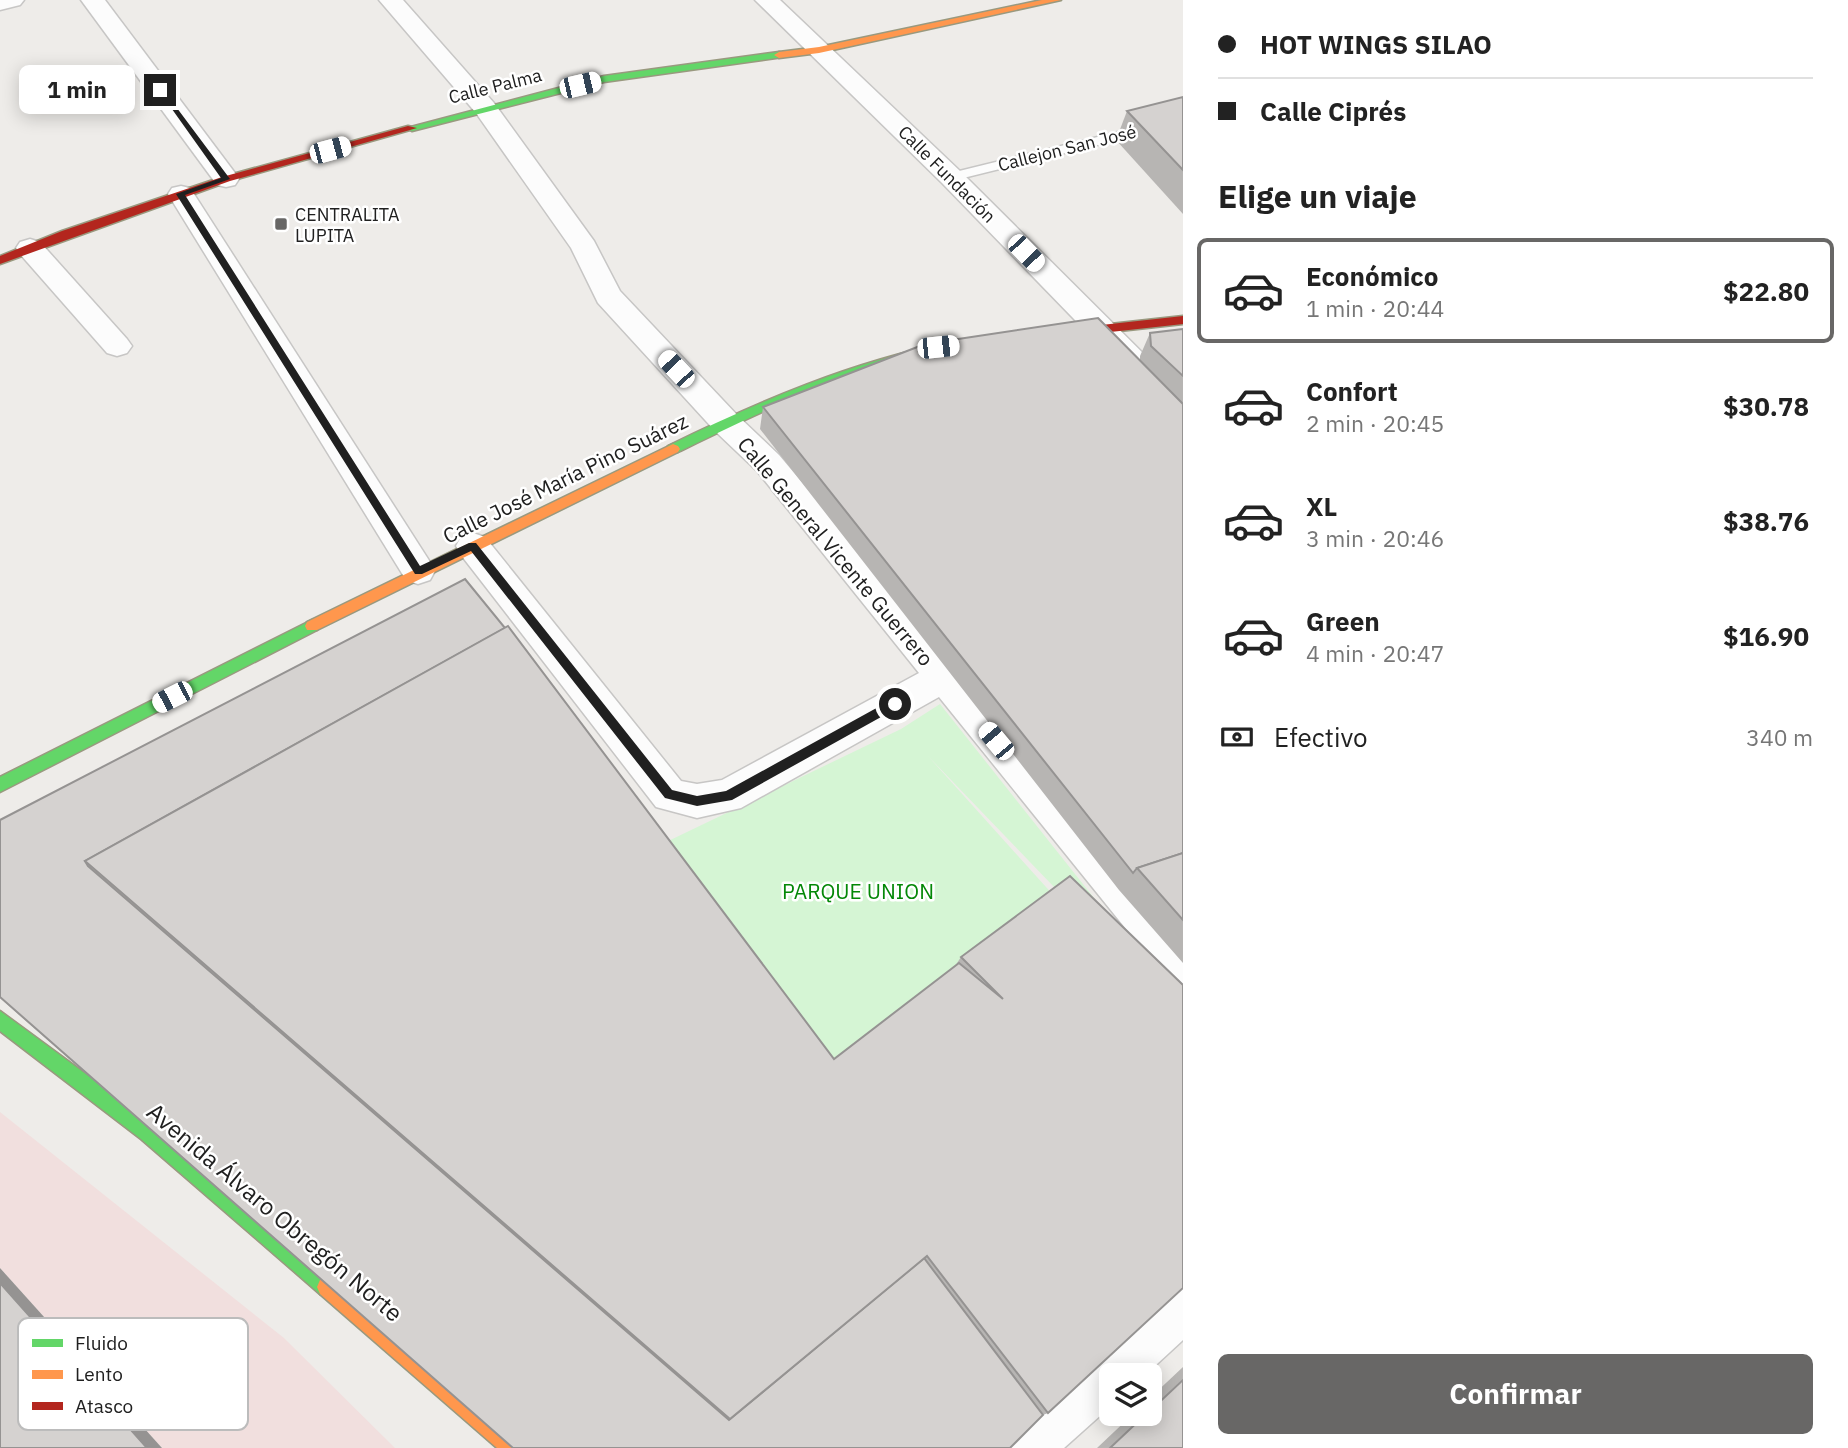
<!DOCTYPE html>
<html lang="es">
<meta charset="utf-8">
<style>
body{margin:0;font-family:"IBM Plex Sans",sans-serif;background:#f6f6f6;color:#222;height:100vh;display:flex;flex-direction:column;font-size:26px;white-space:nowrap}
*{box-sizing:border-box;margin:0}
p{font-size:23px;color:#767676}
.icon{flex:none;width:38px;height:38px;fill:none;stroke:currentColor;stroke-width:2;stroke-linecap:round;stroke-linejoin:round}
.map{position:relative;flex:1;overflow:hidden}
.details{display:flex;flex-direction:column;background:#fff;width:665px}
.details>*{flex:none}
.banner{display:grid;align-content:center;height:154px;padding:0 35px;background:#fff}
.fabs{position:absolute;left:1099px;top:1363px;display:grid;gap:14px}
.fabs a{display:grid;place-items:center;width:63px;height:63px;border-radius:10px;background:#fff;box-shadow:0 4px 18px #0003;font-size:35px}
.end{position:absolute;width:32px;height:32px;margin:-16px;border:9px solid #202020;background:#fff;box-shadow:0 0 0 4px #fff}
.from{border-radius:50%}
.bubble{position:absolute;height:49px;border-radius:10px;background:#fff;box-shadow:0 4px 18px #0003;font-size:23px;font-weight:700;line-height:49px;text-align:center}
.car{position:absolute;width:21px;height:42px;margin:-21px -10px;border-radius:9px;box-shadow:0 0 5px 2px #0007;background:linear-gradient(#fff 24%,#345 0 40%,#fff 0 76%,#345 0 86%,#fff 0)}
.banner b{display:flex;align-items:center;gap:24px;height:66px;font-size:26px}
.banner b+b{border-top:2px solid #e0e0e0}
.banner i{width:18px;height:18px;background:#222}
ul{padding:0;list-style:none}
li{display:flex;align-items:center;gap:21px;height:105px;margin:0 14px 10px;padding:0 21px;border:4px solid transparent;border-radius:10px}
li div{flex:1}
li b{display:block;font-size:26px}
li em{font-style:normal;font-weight:700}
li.active{border-color:#686766}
li>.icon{width:63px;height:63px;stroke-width:1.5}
h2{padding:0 35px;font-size:32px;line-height:84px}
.pay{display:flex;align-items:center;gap:18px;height:77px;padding:0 35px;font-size:26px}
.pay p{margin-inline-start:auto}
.cta{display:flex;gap:14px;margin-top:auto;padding:14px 35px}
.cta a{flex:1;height:80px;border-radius:10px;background:#686766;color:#fff;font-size:28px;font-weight:700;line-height:80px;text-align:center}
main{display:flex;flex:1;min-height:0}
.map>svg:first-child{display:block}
.commercial{fill:#f1dfde}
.park{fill:#d5f5d4}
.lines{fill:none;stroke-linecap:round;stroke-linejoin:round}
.lane-casing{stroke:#c7c6c5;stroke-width:3}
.street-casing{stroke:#c7c6c5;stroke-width:3}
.fast-casing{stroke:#99997f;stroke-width:3}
.slow-casing{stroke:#99997f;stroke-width:3}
.jam-casing{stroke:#99997f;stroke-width:3}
.lane{fill:#fcfcfc;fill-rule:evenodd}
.street{fill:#fcfcfc;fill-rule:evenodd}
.fast{fill:#63d668;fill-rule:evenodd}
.slow{fill:#ff974d;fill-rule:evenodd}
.jam{fill:#b3261e;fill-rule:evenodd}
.wall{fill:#b7b5b3}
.shaded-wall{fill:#959392}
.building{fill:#d5d2d0;stroke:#959392;stroke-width:2}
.route{fill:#202020}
.poi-dot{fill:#686766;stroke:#fff;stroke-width:2.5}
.labels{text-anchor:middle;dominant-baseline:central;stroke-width:5;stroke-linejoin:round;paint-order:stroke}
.far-street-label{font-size:18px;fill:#202020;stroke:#fff}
.far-poi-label{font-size:18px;fill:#202020;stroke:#fff;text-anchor:start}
.street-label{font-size:21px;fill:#202020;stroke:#fff}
.park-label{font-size:21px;fill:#048807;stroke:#fff}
.near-street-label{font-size:24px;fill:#202020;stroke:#fff}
.key{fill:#fff;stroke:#bcbcbc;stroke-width:2}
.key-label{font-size:19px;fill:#202020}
</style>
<main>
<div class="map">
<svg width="1183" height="1448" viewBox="0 0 1183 1448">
<rect width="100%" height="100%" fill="#eeece9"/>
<!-- commercial -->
<path class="commercial" d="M0,1112L284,1338L395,1448H162L0,1268Z"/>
<!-- park -->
<path class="park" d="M940,704L1183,1010V1021L928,756L1055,897L826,1076L662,844L901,729Z"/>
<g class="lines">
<defs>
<path id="lane" d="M1183,116V124L951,181L945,177L947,174Z"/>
<g id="street">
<path d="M0,0H24L20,5L0,10Z"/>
<path d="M81,0H105L235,173L239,179L235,185L226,187L217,185Z"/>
<path d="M379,0H403L494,103L594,241L620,291L738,416L779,455L1183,936V987L1168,981L939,697L741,808L697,818L656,807L461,555L456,546L461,537L473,533L485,537L681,781L697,784L722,780L919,673L757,471L716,432L598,303L571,248L476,113Z"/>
<path d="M755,0H780L960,171L1183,393V423L1172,420L942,183Z"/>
<path d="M181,186L190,188L194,194L430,562L435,571L430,580L418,584L406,580L168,194L172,188Z"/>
<path d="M30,239L40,242L127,339L132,346L127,353L117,356L107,353L20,254L16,248L20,242Z"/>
<path d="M1183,1284V1340L1144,1376H1111V1406L1064,1448H1002L1009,1430L1166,1291Z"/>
</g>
<g id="fast">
<path d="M779,52L783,53V57L604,82L412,131L407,128L604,76Z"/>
<path d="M951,342L955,343V349C931,356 906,359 882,366C811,387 744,420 678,452H668L666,449L668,446C760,401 851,362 951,342Z"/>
<path d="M312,620L317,622L319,626L317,630L0,792V777Z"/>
<path d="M0,1011L155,1125L334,1280L337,1287L334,1294L327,1297L320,1294L141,1139L0,1031Z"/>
</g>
<g id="slow">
<path d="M1042,0H1061L819,53L779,58L774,55L779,52L819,47Z"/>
<path d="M673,444L678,446L680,449L678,452L317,630H307L305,626L307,622Z"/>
<path d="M327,1277L334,1280L521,1440L524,1448H497L320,1294L317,1287L320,1280Z"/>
</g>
<g id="jam">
<path d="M408,126L417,128L230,181L0,264V256L62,231L222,177Z"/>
<path d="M1183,316V324L1056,338L1050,334L1056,330Z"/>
</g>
</defs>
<!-- lane casing -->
<use href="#lane" class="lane-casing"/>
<!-- street casing -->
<use href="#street" class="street-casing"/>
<!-- fast casing -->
<use href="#fast" class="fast-casing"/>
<!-- slow casing -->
<use href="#slow" class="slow-casing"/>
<!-- jam casing -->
<use href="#jam" class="jam-casing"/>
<!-- lane -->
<use href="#lane" class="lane"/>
<!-- street -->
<use href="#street" class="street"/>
<!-- fast -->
<use href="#fast" class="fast"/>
<!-- slow -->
<use href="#slow" class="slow"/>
<!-- jam -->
<use href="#jam" class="jam"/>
</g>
<!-- wall -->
<g class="wall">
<path d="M1183,97V214L1116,140L1127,111Z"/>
<path d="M1183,329V963L1119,890L760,429L763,407L1140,360V356L1150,333Z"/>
<path d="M0,820L834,1059L955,966L961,957L1183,985L1048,1413L1043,1415L1010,1448H513L0,998Z"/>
<path d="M1183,1367V1448H1097L1133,1414H1150V1398Z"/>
</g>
<!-- shaded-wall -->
<path class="shaded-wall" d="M0,1268L162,1448H147L0,1283Z"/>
<!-- building -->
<g class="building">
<path d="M1183,97V170L1127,111Z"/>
<path d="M1098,318L1183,404V853L1137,868L1133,873L763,407L925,344Z"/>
<path d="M1183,329V376L1151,346L1150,333Z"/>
<path d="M465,579L505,628L85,861L88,866L729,1420L924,1258L1043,1415L1010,1448H513L0,997V820Z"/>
<path d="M508,626L834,1059L959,963L1003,999L961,957L1070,876L1183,985V1288L1048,1413L927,1256L730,1419L85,861Z"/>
<path d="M1183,853V920L1137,868Z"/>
<path d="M0,1283L147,1448H0Z"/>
<path d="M1183,1380V1448H1110L1146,1414H1150V1411Z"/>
</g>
<!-- route -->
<path class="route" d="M157,88H162L230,179L185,195L420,566L469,543H476L672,790L697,796L726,791L891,700H899V707L732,800L697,806L665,798L471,551L422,574H415L176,194L221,178Z"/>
<!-- markers -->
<rect class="poi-dot" x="274" y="217" width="14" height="14" rx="3.5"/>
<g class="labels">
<!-- far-street labels -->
<g class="far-street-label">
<text transform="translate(495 86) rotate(-14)">Calle Palma</text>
<text transform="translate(1067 148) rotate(-14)">Callejon San José</text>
<text transform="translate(947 174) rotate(45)">Calle Fundación</text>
</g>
<!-- far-poi labels -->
<g class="far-poi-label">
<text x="295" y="214">CENTRALITA<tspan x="295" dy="21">LUPITA</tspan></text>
</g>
<!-- street labels -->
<g class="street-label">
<text transform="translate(565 478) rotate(-26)">Calle José María Pino Suárez</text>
<text transform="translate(836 551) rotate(50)">Calle General Vicente Guerrero</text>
</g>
<!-- park labels -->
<g class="park-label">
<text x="858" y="891">PARQUE UNION</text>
</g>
<!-- near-street labels -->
<g class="near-street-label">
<text transform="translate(275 1212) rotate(40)">Avenida Álvaro Obregón Norte</text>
</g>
</g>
<!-- legend -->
<rect x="18" y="1318" width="230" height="112" rx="10" class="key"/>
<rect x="32" y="1339" width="31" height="8" fill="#63d668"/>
<rect x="32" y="1370" width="31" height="9" fill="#ff974d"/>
<rect x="32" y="1402" width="31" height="8" fill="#b3261e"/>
<g class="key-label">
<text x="75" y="1350">Fluido</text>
<text x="75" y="1381">Lento</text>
<text x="75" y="1413">Atasco</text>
</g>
</svg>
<div class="fabs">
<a><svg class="icon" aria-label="layers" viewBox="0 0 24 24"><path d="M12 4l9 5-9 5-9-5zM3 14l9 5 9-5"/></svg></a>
</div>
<i class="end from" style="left:895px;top:704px"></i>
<i class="end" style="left:160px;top:90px"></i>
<div class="bubble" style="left:19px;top:65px;width:116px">1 min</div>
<i class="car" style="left:580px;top:85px;rotate:77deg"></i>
<i class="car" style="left:330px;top:150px;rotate:75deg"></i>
<i class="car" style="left:1026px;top:253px;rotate:136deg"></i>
<i class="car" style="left:938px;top:347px;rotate:84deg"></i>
<i class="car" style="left:676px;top:369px;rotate:317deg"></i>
<i class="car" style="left:172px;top:697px;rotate:243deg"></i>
<i class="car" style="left:996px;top:741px;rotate:320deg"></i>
</div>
<section class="details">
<div class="banner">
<b><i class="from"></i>HOT WINGS SILAO</b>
<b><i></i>Calle Ciprés</b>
</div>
<h2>Elige un viaje</h2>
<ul>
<li class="active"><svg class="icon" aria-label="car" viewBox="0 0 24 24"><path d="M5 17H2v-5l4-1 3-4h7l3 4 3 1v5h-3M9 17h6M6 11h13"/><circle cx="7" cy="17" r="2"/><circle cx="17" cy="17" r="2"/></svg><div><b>Económico</b><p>1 min · 20:44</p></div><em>$22.80</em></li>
<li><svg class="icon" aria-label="car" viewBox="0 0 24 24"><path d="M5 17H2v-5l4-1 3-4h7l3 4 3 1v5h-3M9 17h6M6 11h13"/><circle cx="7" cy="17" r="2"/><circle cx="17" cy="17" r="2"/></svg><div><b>Confort</b><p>2 min · 20:45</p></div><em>$30.78</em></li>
<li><svg class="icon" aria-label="car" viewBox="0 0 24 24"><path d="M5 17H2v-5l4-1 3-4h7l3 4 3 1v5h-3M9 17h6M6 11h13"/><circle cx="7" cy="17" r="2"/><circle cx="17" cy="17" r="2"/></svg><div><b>XL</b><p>3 min · 20:46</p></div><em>$38.76</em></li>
<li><svg class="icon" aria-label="car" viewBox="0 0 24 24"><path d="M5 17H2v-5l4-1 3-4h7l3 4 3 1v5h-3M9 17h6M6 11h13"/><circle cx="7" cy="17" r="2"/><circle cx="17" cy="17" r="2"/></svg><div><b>Green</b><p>4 min · 20:47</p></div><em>$16.90</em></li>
</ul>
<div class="pay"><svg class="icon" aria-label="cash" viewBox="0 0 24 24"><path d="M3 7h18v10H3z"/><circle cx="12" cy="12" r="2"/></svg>Efectivo<p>340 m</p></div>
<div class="cta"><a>Confirmar</a></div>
</section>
</main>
